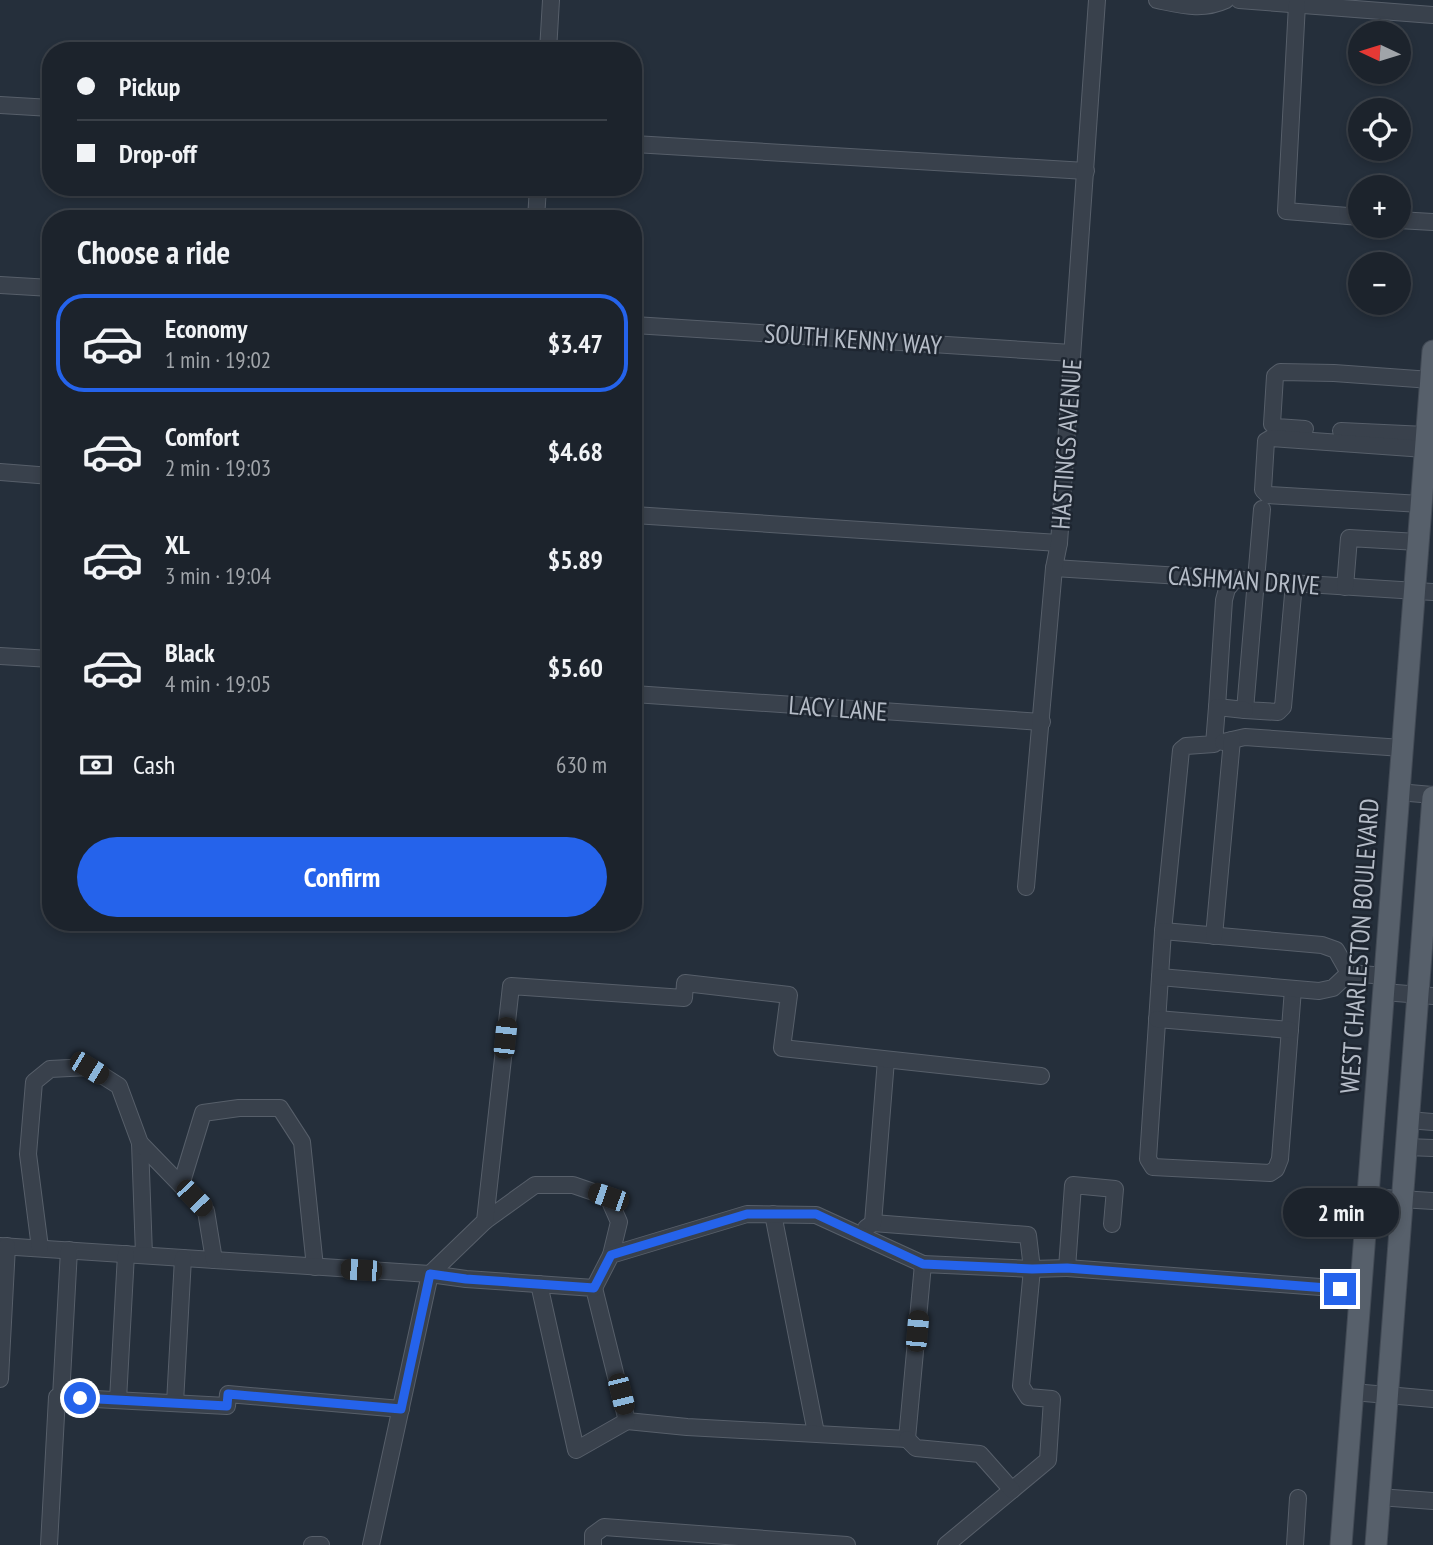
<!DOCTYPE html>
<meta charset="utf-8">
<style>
body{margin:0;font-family:"PT Sans Narrow",sans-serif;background:#252b34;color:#f1f3f6;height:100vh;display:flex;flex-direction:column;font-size:26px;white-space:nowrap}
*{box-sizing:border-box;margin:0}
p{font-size:23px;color:#a0a4a9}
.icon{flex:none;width:38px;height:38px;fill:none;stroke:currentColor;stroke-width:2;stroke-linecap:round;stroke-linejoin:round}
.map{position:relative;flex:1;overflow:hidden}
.details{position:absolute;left:42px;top:210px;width:600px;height:721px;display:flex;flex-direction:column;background:#1c232c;border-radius:28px;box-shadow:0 4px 10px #0003,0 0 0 2px #3a4048}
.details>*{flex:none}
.top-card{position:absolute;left:42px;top:42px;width:600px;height:154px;border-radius:28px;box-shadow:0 4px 10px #0003,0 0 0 2px #3a4048;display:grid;align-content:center;height:154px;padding:0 35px;background:#1c232c}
.needle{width:46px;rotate:274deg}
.fabs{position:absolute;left:1348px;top:21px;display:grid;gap:14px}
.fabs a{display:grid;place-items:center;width:63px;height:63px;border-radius:50%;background:#1c232c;box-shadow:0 4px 10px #0003,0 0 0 2px #3a4048;font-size:35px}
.end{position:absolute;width:32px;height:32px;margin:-16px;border:9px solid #2563eb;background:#fff;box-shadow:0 0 0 4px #fff}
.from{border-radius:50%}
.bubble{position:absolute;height:49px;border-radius:24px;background:#1c232c;box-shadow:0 4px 10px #0003,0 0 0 2px #3a4048;font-size:23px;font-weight:600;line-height:49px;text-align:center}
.car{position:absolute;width:21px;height:42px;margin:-21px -10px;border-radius:9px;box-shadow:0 0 5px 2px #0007;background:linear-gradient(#222 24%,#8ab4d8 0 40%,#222 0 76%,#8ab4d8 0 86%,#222 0)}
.top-card b{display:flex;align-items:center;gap:24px;height:66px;font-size:26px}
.top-card b+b{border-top:2px solid #3a4048}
.top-card i{width:18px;height:18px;background:#f1f3f6}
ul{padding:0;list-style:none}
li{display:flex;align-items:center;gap:21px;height:98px;margin:0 14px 10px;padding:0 21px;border:4px solid transparent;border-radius:28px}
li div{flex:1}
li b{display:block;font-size:26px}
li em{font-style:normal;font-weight:600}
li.active{border-color:#2563eb}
li>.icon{width:63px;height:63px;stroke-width:1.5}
h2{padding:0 35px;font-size:32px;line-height:84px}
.pay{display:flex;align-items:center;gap:18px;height:77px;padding:0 35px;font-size:26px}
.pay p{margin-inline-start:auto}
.primary-button{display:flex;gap:14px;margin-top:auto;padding:14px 35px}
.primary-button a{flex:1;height:80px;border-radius:42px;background:#2563eb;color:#fff;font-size:28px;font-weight:600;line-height:80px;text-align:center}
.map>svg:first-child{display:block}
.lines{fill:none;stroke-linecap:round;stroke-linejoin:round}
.minor-casing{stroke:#575f6a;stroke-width:18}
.major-casing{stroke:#424a55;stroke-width:23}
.minor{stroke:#39414c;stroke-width:16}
.major{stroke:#57606b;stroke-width:21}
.route{stroke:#2563eb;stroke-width:9}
.labels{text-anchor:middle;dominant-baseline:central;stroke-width:5;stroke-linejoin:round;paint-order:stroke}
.street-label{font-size:26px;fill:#b5bcc7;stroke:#1e2631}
</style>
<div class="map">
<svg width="1433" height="1545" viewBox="0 0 1433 1545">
<rect width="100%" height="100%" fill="#252f3b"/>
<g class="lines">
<defs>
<g id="minor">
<path d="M1157,0C1182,5 1202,11 1226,0"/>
<path d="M1239,0L1433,15"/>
<path d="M1297,4L1286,211L1360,217"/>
<path d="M548,51L551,0"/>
<path d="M0,105L51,108"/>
<path d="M634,144L1086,171"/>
<path d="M536,219L538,187"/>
<path d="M1398,220L1433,222"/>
<path d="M0,285L51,288"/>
<path d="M634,325L1072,353"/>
<path d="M1305,429L1276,427L1272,424L1275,376L1280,372L1334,373L1431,380"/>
<path d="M1341,431L1426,435"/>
<path d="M0,472L51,476"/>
<path d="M1421,504L1268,495L1263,490L1266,441L1271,438L1425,449"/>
<path d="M1262,509L1245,710L1278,712L1283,707L1294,583"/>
<path d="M634,515L1059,543"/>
<path d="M1054,568L1433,592"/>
<path d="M1345,587L1349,538L1418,542"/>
<path d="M0,656L51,659"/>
<path d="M634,694L1042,722"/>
<path d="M1217,707L1224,600L1227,589L1236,578"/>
<path d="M1245,710L1217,707L1214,744L1186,746L1181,750L1163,931L1148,1159L1153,1167L1270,1173L1276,1169L1280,1159L1293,989"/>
<path d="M1223,742L1245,737L1402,748"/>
<path d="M1398,792L1433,795"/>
<path d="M1026,887L1054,568L1059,543L1097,0"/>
<path d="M1163,931L1322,945L1336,950L1349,973"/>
<path d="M1214,936L1232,740"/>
<path d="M1160,977L1319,991L1333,988L1349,973L1385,976"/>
<path d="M1384,992L1433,996"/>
<path d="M1157,1019L1290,1030"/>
<path d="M1408,1120L1433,1122"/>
<path d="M140,1143L144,1255"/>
<path d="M1406,1147L1433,1148"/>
<path d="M181,1185L203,1113L239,1108H280L302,1142L315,1267"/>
<path d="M1368,1197L1433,1201"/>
<path d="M773,1214L816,1433"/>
<path d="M485,1221L535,1185H573L608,1197L619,1222L611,1255"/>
<path d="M873,1223L1028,1235L1032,1269L1021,1386L1028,1397L1052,1399L1048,1460L946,1545"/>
<path d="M866,1228L873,1223L886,1060"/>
<path d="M0,1246L430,1274L466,1279L594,1288L627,1421L687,1427L907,1439L923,1264L1032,1269L1067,1268L1073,1185L1115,1189L1112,1224"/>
<path d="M40,1248L28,1154L34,1082L50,1069L89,1067L119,1086L140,1143L206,1211L214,1260"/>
<path d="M1067,1268L1360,1290"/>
<path d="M539,1284L576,1450L627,1421"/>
<path d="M594,1288L611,1255L747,1214L816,1215L923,1264"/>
<path d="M0,1379L7,1246"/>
<path d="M1353,1392L1433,1399"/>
<path d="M61,1397L69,1250"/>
<path d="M118,1400L126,1254"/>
<path d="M175,1403L183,1258"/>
<path d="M907,1439L916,1448L980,1454L1012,1490"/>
<path d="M1379,1497L1433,1501"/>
<path d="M49,1545L57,1397L227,1406L228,1394L401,1409"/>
<path d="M312,1545H321"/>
<path d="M371,1545L430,1274L485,1221L511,986L684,998L685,983L789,995L782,1048L1041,1076"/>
<path d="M593,1545V1535L604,1527L847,1545"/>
<path d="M1295,1545L1298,1498"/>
</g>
<g id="major">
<path d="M1341,1545L1433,351"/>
<path d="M1376,1545L1433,797"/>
</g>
</defs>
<!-- minor casing -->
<use href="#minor" class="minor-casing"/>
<!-- major casing -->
<use href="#major" class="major-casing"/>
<!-- minor -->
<use href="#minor" class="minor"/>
<!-- major -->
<use href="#major" class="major"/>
</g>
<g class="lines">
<!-- route -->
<path class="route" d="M80,1398L227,1406L228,1394L401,1409L430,1274L466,1279L594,1288L611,1255L747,1214H816L923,1264L1032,1269L1067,1268L1340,1289"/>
</g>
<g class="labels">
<!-- street labels -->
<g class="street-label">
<text transform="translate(853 339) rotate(4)">SOUTH KENNY WAY</text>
<text transform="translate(1066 444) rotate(-86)">HASTINGS AVENUE</text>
<text transform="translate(1244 580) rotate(4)">CASHMAN DRIVE</text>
<text transform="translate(838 708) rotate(4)">LACY LANE</text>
<text transform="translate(1359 946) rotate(-86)">WEST CHARLESTON BOULEVARD</text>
</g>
</g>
</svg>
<div class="fabs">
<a><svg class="needle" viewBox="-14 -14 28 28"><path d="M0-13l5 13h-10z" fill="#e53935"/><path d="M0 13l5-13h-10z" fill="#a0a4a9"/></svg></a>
<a><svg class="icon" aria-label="locate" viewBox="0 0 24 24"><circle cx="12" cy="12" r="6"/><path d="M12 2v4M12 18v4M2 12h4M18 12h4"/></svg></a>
<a>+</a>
<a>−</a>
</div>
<i class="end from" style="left:80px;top:1398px"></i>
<i class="end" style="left:1340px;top:1289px"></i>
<div class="bubble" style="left:1283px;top:1188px;width:116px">2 min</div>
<i class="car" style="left:505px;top:1038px;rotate:6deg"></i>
<i class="car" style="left:89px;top:1068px;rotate:121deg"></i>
<i class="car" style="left:608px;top:1197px;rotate:289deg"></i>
<i class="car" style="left:194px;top:1198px;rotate:136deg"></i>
<i class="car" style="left:361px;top:1270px;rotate:274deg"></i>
<i class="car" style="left:917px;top:1331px;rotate:5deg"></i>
<i class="car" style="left:621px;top:1394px;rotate:166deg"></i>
<div class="top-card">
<b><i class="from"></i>Pickup</b>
<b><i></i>Drop-off</b>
</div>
<section class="details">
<h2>Choose a ride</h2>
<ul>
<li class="active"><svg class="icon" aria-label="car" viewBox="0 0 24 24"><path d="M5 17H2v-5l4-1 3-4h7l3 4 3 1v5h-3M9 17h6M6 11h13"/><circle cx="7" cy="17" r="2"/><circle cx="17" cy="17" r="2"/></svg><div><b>Economy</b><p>1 min · 19:02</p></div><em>$3.47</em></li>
<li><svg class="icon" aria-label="car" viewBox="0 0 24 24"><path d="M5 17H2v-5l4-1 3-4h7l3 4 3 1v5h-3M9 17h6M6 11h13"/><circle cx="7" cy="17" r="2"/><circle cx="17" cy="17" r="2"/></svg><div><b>Comfort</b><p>2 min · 19:03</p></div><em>$4.68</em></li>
<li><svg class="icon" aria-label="car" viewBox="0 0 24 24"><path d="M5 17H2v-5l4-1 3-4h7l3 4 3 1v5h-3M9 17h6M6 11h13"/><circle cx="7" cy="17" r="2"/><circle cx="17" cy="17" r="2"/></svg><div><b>XL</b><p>3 min · 19:04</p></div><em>$5.89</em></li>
<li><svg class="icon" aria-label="car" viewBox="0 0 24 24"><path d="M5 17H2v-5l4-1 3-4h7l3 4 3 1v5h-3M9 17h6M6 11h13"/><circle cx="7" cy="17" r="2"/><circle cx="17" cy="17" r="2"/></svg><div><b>Black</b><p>4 min · 19:05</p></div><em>$5.60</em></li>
</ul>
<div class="pay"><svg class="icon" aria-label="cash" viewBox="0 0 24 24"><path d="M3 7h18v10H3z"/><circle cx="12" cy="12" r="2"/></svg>Cash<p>630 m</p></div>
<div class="primary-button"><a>Confirm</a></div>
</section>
</div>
